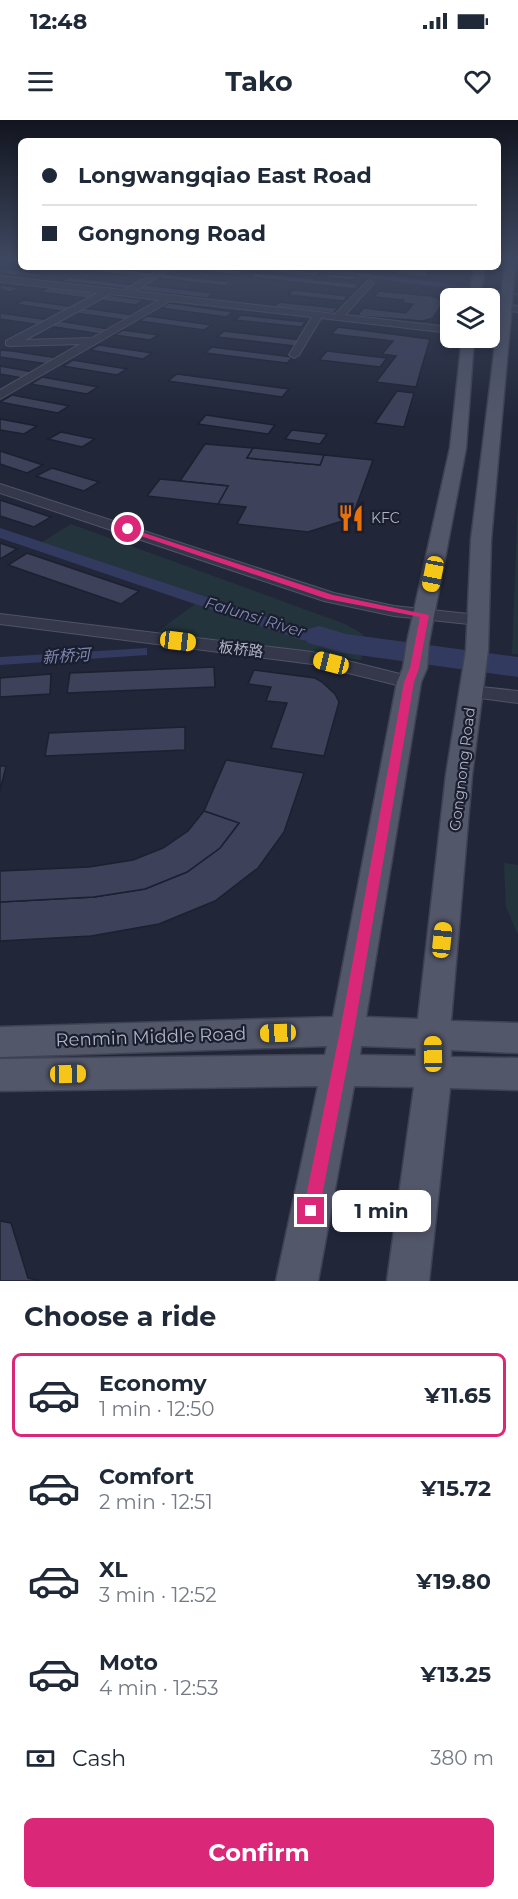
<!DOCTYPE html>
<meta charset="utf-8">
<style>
body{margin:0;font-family:Montserrat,"Noto Sans SC",sans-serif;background:#f2f2f3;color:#1f2937;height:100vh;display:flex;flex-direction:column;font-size:22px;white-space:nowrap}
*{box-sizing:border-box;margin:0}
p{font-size:20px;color:#747a83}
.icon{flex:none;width:33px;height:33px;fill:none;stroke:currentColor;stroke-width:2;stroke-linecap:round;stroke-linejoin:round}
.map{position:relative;height:1161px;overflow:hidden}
.panel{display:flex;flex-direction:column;background:#fff;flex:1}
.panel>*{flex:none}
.top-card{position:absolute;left:18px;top:18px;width:483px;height:132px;border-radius:9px;box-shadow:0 3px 9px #0003;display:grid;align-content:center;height:132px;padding:0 24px;background:#fff}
.fabs{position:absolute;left:440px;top:168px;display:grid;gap:12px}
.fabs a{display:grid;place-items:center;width:60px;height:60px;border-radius:9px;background:#fff;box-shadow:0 3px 9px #0003;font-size:30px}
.end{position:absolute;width:27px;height:27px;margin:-14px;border:8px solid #db2777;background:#fff;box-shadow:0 0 0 3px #fff}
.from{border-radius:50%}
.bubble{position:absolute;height:42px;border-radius:9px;background:#fff;box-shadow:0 3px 9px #0003;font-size:20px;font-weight:700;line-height:42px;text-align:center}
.car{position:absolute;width:18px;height:36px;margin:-18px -9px;border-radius:8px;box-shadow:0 0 4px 2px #0007;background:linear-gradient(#f5c518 24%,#345 0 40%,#f5c518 0 76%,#345 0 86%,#f5c518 0)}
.top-card b{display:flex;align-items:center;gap:21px;height:57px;font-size:22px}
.top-card b+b{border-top:2px solid #e0e1e3}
.top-card i{width:15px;height:15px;background:#1f2937}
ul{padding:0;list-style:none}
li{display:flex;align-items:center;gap:18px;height:84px;margin:0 12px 9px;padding:0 12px;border:3px solid transparent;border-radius:9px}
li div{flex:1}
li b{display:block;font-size:22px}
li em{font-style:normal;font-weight:700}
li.current{border-color:#db2777}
li>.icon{width:54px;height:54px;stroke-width:1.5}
h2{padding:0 24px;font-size:27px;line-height:72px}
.pay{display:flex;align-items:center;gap:15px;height:66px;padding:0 24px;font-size:22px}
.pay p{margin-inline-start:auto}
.button{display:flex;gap:12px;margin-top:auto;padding:12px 24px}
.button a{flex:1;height:69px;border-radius:9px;background:#db2777;color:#fff;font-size:24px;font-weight:700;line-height:69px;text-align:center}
.status{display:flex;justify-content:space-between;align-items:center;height:42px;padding:0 30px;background:#fff;direction:ltr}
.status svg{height:16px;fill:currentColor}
header{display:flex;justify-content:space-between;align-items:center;height:78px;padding:0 24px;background:#fff;font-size:27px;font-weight:700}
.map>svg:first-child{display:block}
.green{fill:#24343c}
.water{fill:#333a5f}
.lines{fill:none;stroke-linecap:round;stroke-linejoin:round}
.stream{stroke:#333a5f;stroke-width:3}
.river{fill:#333a5f;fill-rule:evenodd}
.building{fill:#3d415a;stroke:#1c2030;stroke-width:1.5}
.minor-casing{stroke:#505365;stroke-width:2}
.major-casing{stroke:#3e4253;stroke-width:3}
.minor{fill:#35384a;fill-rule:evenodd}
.major{fill:#53576a;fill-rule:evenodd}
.route{fill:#db2777}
.labels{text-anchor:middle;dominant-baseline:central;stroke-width:4.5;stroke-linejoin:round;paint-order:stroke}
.far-poi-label{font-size:14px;fill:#b0b3c6;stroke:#1a1e2e;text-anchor:start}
.street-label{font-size:15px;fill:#b0b3c6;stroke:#1a1e2e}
.water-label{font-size:16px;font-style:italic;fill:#7f88b2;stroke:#1a1e2e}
.near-street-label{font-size:18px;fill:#b0b3c6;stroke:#1a1e2e}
</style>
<div class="status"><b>12:48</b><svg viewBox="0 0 49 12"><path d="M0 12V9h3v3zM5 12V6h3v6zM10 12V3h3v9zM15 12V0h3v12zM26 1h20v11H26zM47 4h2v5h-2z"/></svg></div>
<header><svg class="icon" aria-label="menu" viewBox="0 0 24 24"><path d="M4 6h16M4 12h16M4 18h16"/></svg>Tako<svg class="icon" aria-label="heart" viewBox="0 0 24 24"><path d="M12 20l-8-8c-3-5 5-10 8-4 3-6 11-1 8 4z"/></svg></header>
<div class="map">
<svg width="518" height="1161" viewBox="0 0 518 1161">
<rect width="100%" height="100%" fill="#212639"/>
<!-- green -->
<g class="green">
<path d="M518,378V534H512Z"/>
<path d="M71,404L345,504L363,514L365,523L303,509L42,422Z"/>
<path d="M195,484L298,519L362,534L361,540L156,513Z"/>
<path d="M504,743L518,745V815L506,787Z"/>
</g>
<!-- water -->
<g class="water">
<path d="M281,147H313L450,164L449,168Z"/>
<path d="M0,408L303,509L365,523L362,534L298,519L0,418Z"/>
<path d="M147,528V535L0,545V537Z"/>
</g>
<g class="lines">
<!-- stream -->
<path class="stream" d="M444,165L518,174"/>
<!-- river -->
<path class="river" d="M319,506L346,514L518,537V557L344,533L308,523L303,516L308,509Z"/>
</g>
<!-- building -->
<g class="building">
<path d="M0,137L21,139V144L0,141Z"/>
<path d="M87,147H101L154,153L147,157L82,150Z"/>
<path d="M175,147H206L246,151L240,155L174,148Z"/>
<path d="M403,147H429L426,157L394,154Z"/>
<path d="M0,148L45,154L36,158L0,153Z"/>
<path d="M274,148L320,152L316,156L269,152Z"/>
<path d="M255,153L315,159L314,160L359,164L355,169L250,157Z"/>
<path d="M163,154L231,162L225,166L157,158Z"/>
<path d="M330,154L357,156L353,160L326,158Z"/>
<path d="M69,157L135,165L128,169L61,161Z"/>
<path d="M0,165L21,168L11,172L0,170Z"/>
<path d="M144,165L213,173L207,178L137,170Z"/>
<path d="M49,167L100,174L91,179L40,172Z"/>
<path d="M293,170L348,176L344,181L288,175Z"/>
<path d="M379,171L432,176L438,178L443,183L433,198L423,201L357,196L363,188L406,193L413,184L402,183L404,180L374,177Z"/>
<path d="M108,175L144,180L136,185L99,180Z"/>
<path d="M24,180L76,187L67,192L15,184Z"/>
<path d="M279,182L338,188L333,193L274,187Z"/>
<path d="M169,183L233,192L226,197L161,188Z"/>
<path d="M84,188L133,195L125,200L75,193Z"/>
<path d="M0,193L50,200L40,205L0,199Z"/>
<path d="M241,195L306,202L301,207L235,200Z"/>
<path d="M147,196L212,205L204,210L139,201Z"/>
<path d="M59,201L109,209L100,214L49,206Z"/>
<path d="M338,207L430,219L416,267L376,262L396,236L382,234L393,221L331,214Z"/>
<path d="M123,210L159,215L150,220L114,215Z"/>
<path d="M224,211L301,220L295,226L217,217Z"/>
<path d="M99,225L152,233L143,239L90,230Z"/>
<path d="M212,227L293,237L287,243L205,233Z"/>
<path d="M0,230L12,231L58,238L48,244L0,237Z"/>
<path d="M327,231L387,238L380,247L319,240Z"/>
<path d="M73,240L127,249L117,255L63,246Z"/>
<path d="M0,246L33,252L22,258L0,254Z"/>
<path d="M177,254L289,269L282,277L168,261Z"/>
<path d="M42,257L98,267L87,274L31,264Z"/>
<path d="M397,271L414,273L404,307L375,303Z"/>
<path d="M12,275L69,286L58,293L0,282Z"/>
<path d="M206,295L239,300L275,305L268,314L198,304Z"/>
<path d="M0,299L37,306L24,314L0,310Z"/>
<path d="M292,310L327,314L320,324L285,319Z"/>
<path d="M61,312L95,319L82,327L48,319Z"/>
<path d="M205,324L253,328L247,338L320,345L324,335L373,340L352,398L308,412L237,404L246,387L218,384L228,366L180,361Z"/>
<path d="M253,328L324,335L320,345L247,338Z"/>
<path d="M0,331L43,345L27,353L0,344Z"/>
<path d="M52,348L99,362L84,371L36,356Z"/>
<path d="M160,359L180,361L228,366L218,384L147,376Z"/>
<path d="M0,380L51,397L34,407L0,396Z"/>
<path d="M0,423L17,429L0,439Z"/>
<path d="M27,433L139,471L121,484L8,445Z"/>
<path d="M214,547L215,567L67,573L70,553Z"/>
<path d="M254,550L315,558L322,562L335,574L339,582L324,636L271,628L287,583L266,581L271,567L248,564Z"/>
<path d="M51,554L50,574L0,577V558Z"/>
<path d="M185,607V630L45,636L49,613Z"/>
<path d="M226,640L304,653L284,712L258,748L215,781L159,804L91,816L0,821V782L94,777L145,769L187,752L220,728L239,703L204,691Z"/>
<path d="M0,646H6L0,671Z"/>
<path d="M204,691L239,703L220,728L187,752L145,769L94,777L0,782V751L89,747L133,740L163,728L188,711Z"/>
<path d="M0,1101L11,1103L28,1158L41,1161H0Z"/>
</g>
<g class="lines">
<defs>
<g id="minor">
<path d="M164,147H174L135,171L335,194L369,160L374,163L345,195L450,207V213L321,198L299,235L294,238L289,235L312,197L170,181L0,279V270L80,224L10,226L6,225V221L98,173L0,162V156L124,170ZM110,174L159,180L92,218L25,220Z"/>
<path d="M507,185L518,186V192L504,190V186Z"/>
<path d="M0,364L334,473L394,486L478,495L484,496L487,500L484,504L478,505L394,496L324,481L0,373Z"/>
<path d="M0,494L312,532L416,558L419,562L416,566L409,568L312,544L0,504Z"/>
<path d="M472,566L518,571V583L465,576L462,572L465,568Z"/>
</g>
<g id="major">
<path d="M506,137H516L491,420L488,530L472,655L451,901L518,903V933L451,930V937L518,938V970L450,968L429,1161H387L414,967L354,966L318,1161H276L318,966L0,971V939L325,935L327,926L0,937V907L333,897L397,562L403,548L407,522L450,328L462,218H474L466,328L429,522L427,548L421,562L366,897L418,899L446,655L466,530L471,420ZM361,926L416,928V936L360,935Z"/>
<path d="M475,147H485L480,178H468Z"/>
</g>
</defs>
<!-- minor casing -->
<use href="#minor" class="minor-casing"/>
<!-- major casing -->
<use href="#major" class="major-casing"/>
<!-- minor -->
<use href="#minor" class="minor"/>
<!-- major -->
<use href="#major" class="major"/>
</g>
<!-- sky -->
<linearGradient id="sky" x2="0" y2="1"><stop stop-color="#12151f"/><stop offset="0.46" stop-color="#3d475f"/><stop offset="1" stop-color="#3d475f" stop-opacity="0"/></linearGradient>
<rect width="518" height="300" fill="url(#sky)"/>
<!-- route -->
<path class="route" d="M126,407L333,475L429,495L419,548L414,562L354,911L319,1091L316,1096L311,1099L305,1096L303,1091L340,911L404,562L410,548L420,497L327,479L126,411Z"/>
<!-- icons -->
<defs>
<symbol id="restaurant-bare" viewBox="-9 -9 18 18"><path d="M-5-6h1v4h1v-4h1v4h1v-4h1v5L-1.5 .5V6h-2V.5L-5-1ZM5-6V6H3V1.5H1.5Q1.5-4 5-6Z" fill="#e8710a" stroke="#1a1e2e" stroke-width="2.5" paint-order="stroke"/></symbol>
</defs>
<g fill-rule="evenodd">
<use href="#restaurant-bare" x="332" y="379" width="38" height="38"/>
</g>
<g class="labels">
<!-- far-poi labels -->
<g class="far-poi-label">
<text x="371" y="398">KFC</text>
</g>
<!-- street labels -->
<g class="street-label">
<text transform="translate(241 529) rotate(7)">板桥路</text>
<text transform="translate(462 649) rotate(-83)">Gongnong Road</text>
</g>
<!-- water labels -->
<g class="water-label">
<text transform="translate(255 497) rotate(17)">Falunsi River</text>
<text transform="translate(66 536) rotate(-4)">新桥河</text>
</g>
<!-- near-street labels -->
<g class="near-street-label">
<text transform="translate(151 917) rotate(-2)">Renmin Middle Road</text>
</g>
</g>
</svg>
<div class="fabs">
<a><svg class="icon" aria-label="layers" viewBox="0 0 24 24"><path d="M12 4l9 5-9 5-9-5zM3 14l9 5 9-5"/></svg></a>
</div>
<i class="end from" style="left:128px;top:409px"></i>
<i class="end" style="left:311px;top:1091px"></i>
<div class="bubble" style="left:332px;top:1070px;width:99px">1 min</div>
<i class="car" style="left:433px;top:454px;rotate:191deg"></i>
<i class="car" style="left:178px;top:521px;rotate:97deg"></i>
<i class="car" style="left:331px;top:543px;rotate:284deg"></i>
<i class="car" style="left:442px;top:820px;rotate:6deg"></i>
<i class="car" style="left:278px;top:913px;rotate:268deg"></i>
<i class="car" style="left:433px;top:934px;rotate:359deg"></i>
<i class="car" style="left:68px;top:954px;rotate:89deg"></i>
<div class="top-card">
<b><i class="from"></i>Longwangqiao East Road</b>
<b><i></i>Gongnong Road</b>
</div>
</div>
<section class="panel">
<h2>Choose a ride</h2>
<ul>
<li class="current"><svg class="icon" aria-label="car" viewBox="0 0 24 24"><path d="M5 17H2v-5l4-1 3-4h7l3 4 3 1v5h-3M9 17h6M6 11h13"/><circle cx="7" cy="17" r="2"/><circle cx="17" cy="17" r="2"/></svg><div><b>Economy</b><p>1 min · 12:50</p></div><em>¥11.65</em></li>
<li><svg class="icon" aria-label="car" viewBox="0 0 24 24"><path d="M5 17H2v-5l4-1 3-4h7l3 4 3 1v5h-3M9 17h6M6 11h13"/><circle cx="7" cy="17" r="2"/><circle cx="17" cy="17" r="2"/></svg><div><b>Comfort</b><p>2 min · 12:51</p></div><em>¥15.72</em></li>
<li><svg class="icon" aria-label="car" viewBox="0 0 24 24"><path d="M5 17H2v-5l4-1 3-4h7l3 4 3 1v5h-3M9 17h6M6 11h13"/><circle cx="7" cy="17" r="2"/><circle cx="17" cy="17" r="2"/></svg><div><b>XL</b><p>3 min · 12:52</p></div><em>¥19.80</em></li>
<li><svg class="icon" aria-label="car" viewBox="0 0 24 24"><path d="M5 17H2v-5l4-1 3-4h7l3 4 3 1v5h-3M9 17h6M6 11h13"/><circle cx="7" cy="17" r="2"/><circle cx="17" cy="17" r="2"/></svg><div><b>Moto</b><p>4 min · 12:53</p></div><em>¥13.25</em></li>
</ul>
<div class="pay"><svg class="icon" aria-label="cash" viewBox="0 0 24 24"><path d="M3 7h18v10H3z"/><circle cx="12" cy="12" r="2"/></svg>Cash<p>380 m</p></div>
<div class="button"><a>Confirm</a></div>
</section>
